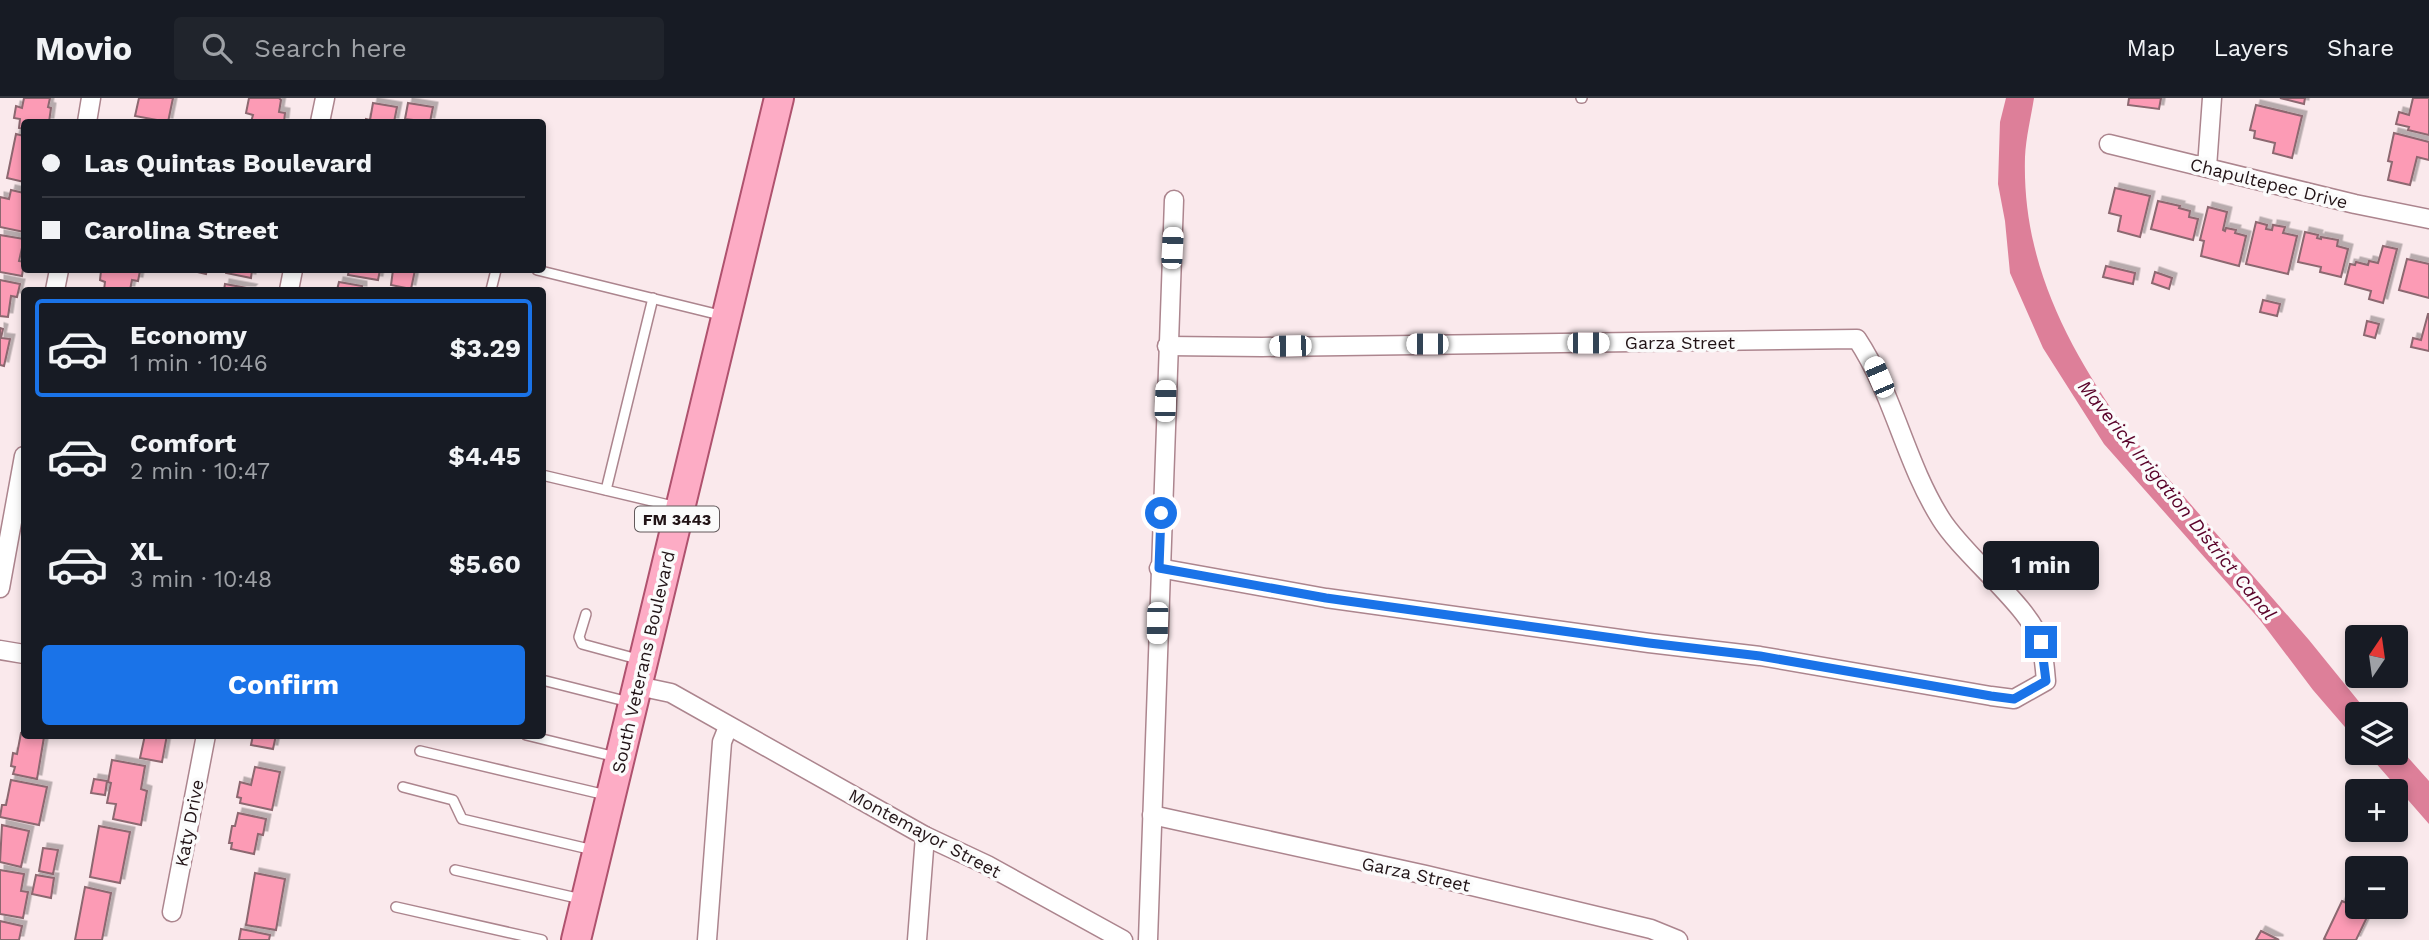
<!DOCTYPE html>
<meta charset="utf-8">
<style>
body{margin:0;font-family:"Work Sans",sans-serif;background:#20242c;color:#f1f3f6;height:100vh;display:flex;flex-direction:column;font-size:26px;white-space:nowrap}
*{box-sizing:border-box;margin:0}
p{font-size:23px;color:#9ea1a6}
.icon{flex:none;width:38px;height:38px;fill:none;stroke:currentColor;stroke-width:2;stroke-linecap:round;stroke-linejoin:round}
.map{position:relative;flex:1;overflow:hidden}
.details{position:absolute;left:21px;top:189px;width:525px;height:452px;display:flex;flex-direction:column;background:#171b24;border-radius:7px;box-shadow:0 4px 10px #0003}
.details>*{flex:none}
.guide{position:absolute;left:21px;top:21px;width:525px;height:154px;border-radius:7px;box-shadow:0 4px 10px #0003;display:grid;align-content:center;height:154px;padding:0 21px;background:#171b24}
.needle{width:46px;rotate:13deg}
.buttons{position:absolute;left:2345px;top:527px;display:grid;gap:14px}
.buttons a{display:grid;place-items:center;width:63px;height:63px;border-radius:7px;background:#171b24;box-shadow:0 4px 10px #0003;font-size:35px}
.end{position:absolute;width:32px;height:32px;margin:-16px;border:9px solid #1a73e8;background:#fff;box-shadow:0 0 0 4px #fff}
.from{border-radius:50%}
.bubble{position:absolute;height:49px;border-radius:7px;background:#171b24;box-shadow:0 4px 10px #0003;font-size:23px;font-weight:700;line-height:49px;text-align:center}
.car{position:absolute;width:21px;height:42px;margin:-21px -10px;border-radius:9px;box-shadow:0 0 5px 2px #0007;background:linear-gradient(#fff 24%,#345 0 40%,#fff 0 76%,#345 0 86%,#fff 0)}
.guide b{display:flex;align-items:center;gap:24px;height:66px;font-size:26px}
.guide b+b{border-top:2px solid #363941}
.guide i{width:18px;height:18px;background:#f1f3f6}
ul{padding:12px 0 0;list-style:none}
li{display:flex;align-items:center;gap:21px;height:98px;margin:0 14px 10px;padding:0 7px;border:4px solid transparent;border-radius:7px}
li div{flex:1}
li b{display:block;font-size:26px}
li em{font-style:normal;font-weight:700}
li.on{border-color:#1a73e8}
li>.icon{width:63px;height:63px;stroke-width:1.5}
.cta{display:flex;gap:14px;margin-top:auto;padding:14px 21px}
.cta a{flex:1;height:80px;border-radius:7px;background:#1a73e8;color:#fff;font-size:28px;font-weight:700;line-height:80px;text-align:center}
header{display:flex;align-items:center;gap:42px;box-sizing:border-box;height:98px;padding:0 35px;background:#171b24;border-bottom:2px solid #363941}
header strong{font-size:33px}
nav{display:flex;gap:38px;margin-inline-start:auto;font-size:24px}
.search{width:490px;height:63px;background:#20242c;display:flex;align-items:center;gap:18px;box-sizing:border-box;padding:0 24px;border-radius:7px;color:#9ea1a6;font-size:26px}
.map>svg:first-child{display:block}
.water{fill:#dd7f99}
.building{fill:#fc9bb5;stroke:#8c6770;stroke-width:2;filter:url(#shadow)}
.lines{fill:none;stroke-linecap:round;stroke-linejoin:round}
.lane-casing{stroke:#ac858e;stroke-width:12}
.street-casing{stroke:#ac858e;stroke-width:21}
.primary-casing{stroke:#af526e;stroke-width:32}
.lane{stroke:#fff;stroke-width:9}
.street{stroke:#fff;stroke-width:18}
.primary{stroke:#fdacc5;stroke-width:28}
.route{stroke:#1a73e8;stroke-width:9}
.labels{text-anchor:middle;dominant-baseline:central;stroke-width:7;stroke-linejoin:round;paint-order:stroke}
.shield{fill:#fbfbfb;stroke:#62595b;stroke-width:2}
.shield-label{font-size:16px;font-weight:bold;fill:#211316}
.street-label{font-size:18px;fill:#211316;stroke:#fbfbfb}
.water-label{font-size:19px;font-style:italic;fill:#590229;stroke:#fbfbfb}
</style>
<header>
<strong>Movio</strong>
<div class="search"><svg class="icon" aria-label="search" viewBox="0 0 24 24"><circle cx="10" cy="10" r="6"/><path d="M15 15l6 6"/></svg>Search here</div>
<nav><a>Map</a><a>Layers</a><a>Share</a></nav>
</header>
<div class="map">
<svg width="2429" height="842" viewBox="0 0 2429 842">
<defs>
<filter id="shadow"><feDropShadow dx="4.5" dy="-4.5" stdDeviation="0" flood-color="#0004"/></filter>
</defs>
<rect width="100%" height="100%" fill="#fae9ec"/>
<!-- water -->
<g class="water">
<path d="M2006,0H2034C2031,19 2026,39 2025,59C2022,164 2067,248 2126,332L2309,542L2369,616H2357V643L2313,592L2260,522L2104,346L2043,250L2010,175L2005,123L1998,86L2000,24Z"/>
<path d="M2396,646L2429,683V726L2367,655L2396,654Z"/>
</g>
<!-- building -->
<g class="building">
<path d="M24,0H50L48,9L51,10L49,24H24V31L19,30L20,21L14,20L16,8L22,10Z"/>
<path d="M139,0H173L168,24L135,18Z"/>
<path d="M249,0H279L281,2L279,14L285,15L284,24H251L253,17L246,15Z"/>
<path d="M2129,0H2161L2159,11L2128,7Z"/>
<path d="M2280,0H2305L2304,6Z"/>
<path d="M2413,0H2429V37L2408,32L2409,29L2396,26L2399,14L2409,17Z"/>
<path d="M373,5L397,9L394,24H366V21L370,22Z"/>
<path d="M408,5L433,9L430,24L405,21Z"/>
<path d="M2256,7L2302,18L2292,60L2273,55L2275,45L2254,40L2255,33L2250,32Z"/>
<path d="M2394,35L2429,44V62L2417,59L2410,87L2388,82L2392,64L2388,63Z"/>
<path d="M16,36L24,38V84L7,80Z"/>
<path d="M2115,90L2150,98L2140,139L2118,133L2121,118L2109,115Z"/>
<path d="M11,92L24,95V134L0,129V99L9,101Z"/>
<path d="M2158,103L2180,108L2179,110L2190,113L2189,119L2198,121L2193,142L2151,131Z"/>
<path d="M2208,109L2227,114L2223,132L2225,133L2226,130L2236,132L2235,135L2246,138L2239,168L2201,158L2204,143L2200,142Z"/>
<path d="M2256,124L2267,127L2266,131L2272,132L2273,127L2285,129L2283,135L2297,138L2288,176L2246,166Z"/>
<path d="M2305,134L2318,137L2317,140L2321,141V139L2338,142L2337,148L2348,151L2341,179L2320,174L2321,169L2298,164Z"/>
<path d="M0,137L24,141L19,163L24,164L22,178L0,174Z"/>
<path d="M2383,148L2397,151L2383,205L2369,201L2371,193L2345,186L2350,166L2355,167L2356,164L2368,167L2369,163L2378,165Z"/>
<path d="M2407,161L2429,166V200L2399,192Z"/>
<path d="M2106,168L2135,175L2133,186L2103,179Z"/>
<path d="M108,172L140,173L138,183L132,182L130,192H104L105,184L100,182L101,173L107,174Z"/>
<path d="M189,172H207L206,176Z"/>
<path d="M226,172H252L251,180L226,175Z"/>
<path d="M349,172H380L378,182L348,177Z"/>
<path d="M393,172H415L411,191L391,187Z"/>
<path d="M2155,174L2172,180L2169,191L2152,185Z"/>
<path d="M0,182L20,186L17,199L11,198L8,219L0,218Z"/>
<path d="M339,184L362,188V192H337Z"/>
<path d="M225,186L252,191L251,192H224Z"/>
<path d="M2263,202L2280,206L2277,218L2260,214Z"/>
<path d="M2428,216H2429V253L2411,249L2413,240L2421,242Z"/>
<path d="M2367,223L2379,226L2375,240L2364,237Z"/>
<path d="M0,230L3,231L1,240L10,241L4,268L0,267Z"/>
<path d="M21,635L44,639L37,681L13,676L15,669L11,668L13,655L17,656Z"/>
<path d="M145,637H167L162,664L140,660Z"/>
<path d="M253,637H276L273,651L251,647Z"/>
<path d="M112,662L145,668L141,691L147,693L141,727L113,721L116,706L107,705L111,685L108,684Z"/>
<path d="M255,669L280,674L272,712L240,705L241,700L237,699L240,684L251,687Z"/>
<path d="M94,681L107,683L105,697L91,695Z"/>
<path d="M11,682L47,689L39,727L0,719L2,707H6Z"/>
<path d="M238,715L266,721L263,737L258,736L254,756L231,751L232,745H229L232,728H235Z"/>
<path d="M2,727L29,733L21,769L0,764Z"/>
<path d="M99,728L130,734L120,785L90,779Z"/>
<path d="M43,750L58,752L53,776L39,773Z"/>
<path d="M0,772L24,776L21,793L28,794L23,820L0,816Z"/>
<path d="M255,775L285,781L276,832L246,827Z"/>
<path d="M36,777L54,780L51,800L32,796Z"/>
<path d="M85,789L111,795L102,842H75Z"/>
<path d="M2342,803L2369,815L2356,842H2327L2324,841Z"/>
<path d="M0,823L22,828L19,842H0Z"/>
<path d="M241,831L270,837L269,842H239Z"/>
<path d="M2261,833L2279,842H2256Z"/>
</g>
<g class="lines">
<defs>
<g id="lane">
<path d="M1581,0H1582"/>
<path d="M537,172L724,218"/>
<path d="M491,192L496,172"/>
<path d="M542,377L677,409"/>
<path d="M606,392L653,200"/>
<path d="M586,516L579,539L582,546L641,562"/>
<path d="M542,582L629,604"/>
<path d="M526,637L616,659"/>
<path d="M420,653L606,697"/>
<path d="M403,689L453,702L462,721L593,752"/>
<path d="M455,772L581,801"/>
<path d="M396,809L542,842"/>
</g>
<g id="street">
<path d="M87,24L91,0"/>
<path d="M320,24L325,0"/>
<path d="M2109,46L2355,106L2429,121"/>
<path d="M2207,69L2212,0"/>
<path d="M55,192L59,172"/>
<path d="M289,192L293,172"/>
<path d="M1159,470L1326,500L1649,545L1760,558L1991,598L2014,601L2046,583C2045,571 2044,558 2041,546C2033,511 1963,457 1941,421C1905,364 1894,297 1857,241L1262,249L1167,248"/>
<path d="M0,490L24,358"/>
<path d="M0,552L24,556"/>
<path d="M638,588L671,595L925,738L987,767L1123,842"/>
<path d="M1152,717L1426,777L1651,831L1678,842"/>
<path d="M172,814L206,637"/>
<path d="M707,842L722,644L728,629"/>
<path d="M917,842L925,738"/>
<path d="M1148,842L1174,102"/>
</g>
<path id="primary" d="M576,842L779,0"/>
</defs>
<!-- lane casing -->
<use href="#lane" class="lane-casing"/>
<!-- street casing -->
<use href="#street" class="street-casing"/>
<!-- primary casing -->
<use href="#primary" class="primary-casing"/>
<!-- lane -->
<use href="#lane" class="lane"/>
<!-- street -->
<use href="#street" class="street"/>
<!-- primary -->
<use href="#primary" class="primary"/>
</g>
<g class="lines">
<!-- route -->
<path class="route" d="M1161,415L1159,470L1326,500L1649,545L1760,558L1991,598L2014,601L2046,583L2041,544"/>
</g>
<g class="labels">
<!-- shield labels -->
<rect class="shield" x="635" y="408.5" width="84" height="25" rx="5"/>
<g class="shield-label">
<text x="677" y="421">FM 3443</text>
</g>
<!-- street labels -->
<g class="street-label">
<text transform="translate(2269 85) rotate(14)">Chapultepec Drive</text>
<text x="1680" y="244">Garza Street</text>
<text transform="translate(643 564) rotate(-77)">South Veterans Boulevard</text>
<text transform="translate(189 725) rotate(-79)">Katy Drive</text>
<text transform="translate(925 735) rotate(28)">Montemayor Street</text>
<text transform="translate(1416 776) rotate(12)">Garza Street</text>
</g>
<!-- water labels -->
<g class="water-label">
<text transform="translate(2177 402) rotate(51)">Maverick Irrigation District Canal</text>
</g>
</g>
</svg>
<div class="buttons">
<a><svg class="needle" viewBox="-14 -14 28 28"><path d="M0-13l5 13h-10z" fill="#e53935"/><path d="M0 13l5-13h-10z" fill="#9ea1a6"/></svg></a>
<a><svg class="icon" aria-label="layers" viewBox="0 0 24 24"><path d="M12 4l9 5-9 5-9-5zM3 14l9 5 9-5"/></svg></a>
<a>+</a>
<a>−</a>
</div>
<i class="end from" style="left:1161px;top:415px"></i>
<i class="end" style="left:2041px;top:544px"></i>
<div class="bubble" style="left:1983px;top:443px;width:116px">1 min</div>
<i class="car" style="left:1172px;top:150px;rotate:3deg"></i>
<i class="car" style="left:1588px;top:245px;rotate:90deg"></i>
<i class="car" style="left:1427px;top:246px;rotate:270deg"></i>
<i class="car" style="left:1290px;top:248px;rotate:269deg"></i>
<i class="car" style="left:1879px;top:279px;rotate:337deg"></i>
<i class="car" style="left:1165px;top:303px;rotate:2deg"></i>
<i class="car" style="left:1157px;top:525px;rotate:181deg"></i>
<div class="guide">
<b><i class="from"></i>Las Quintas Boulevard</b>
<b><i></i>Carolina Street</b>
</div>
<section class="details">
<ul>
<li class="on"><svg class="icon" aria-label="car" viewBox="0 0 24 24"><path d="M5 17H2v-5l4-1 3-4h7l3 4 3 1v5h-3M9 17h6M6 11h13"/><circle cx="7" cy="17" r="2"/><circle cx="17" cy="17" r="2"/></svg><div><b>Economy</b><p>1 min · 10:46</p></div><em>$3.29</em></li>
<li><svg class="icon" aria-label="car" viewBox="0 0 24 24"><path d="M5 17H2v-5l4-1 3-4h7l3 4 3 1v5h-3M9 17h6M6 11h13"/><circle cx="7" cy="17" r="2"/><circle cx="17" cy="17" r="2"/></svg><div><b>Comfort</b><p>2 min · 10:47</p></div><em>$4.45</em></li>
<li><svg class="icon" aria-label="car" viewBox="0 0 24 24"><path d="M5 17H2v-5l4-1 3-4h7l3 4 3 1v5h-3M9 17h6M6 11h13"/><circle cx="7" cy="17" r="2"/><circle cx="17" cy="17" r="2"/></svg><div><b>XL</b><p>3 min · 10:48</p></div><em>$5.60</em></li>
</ul>
<div class="cta"><a>Confirm</a></div>
</section>
</div>
